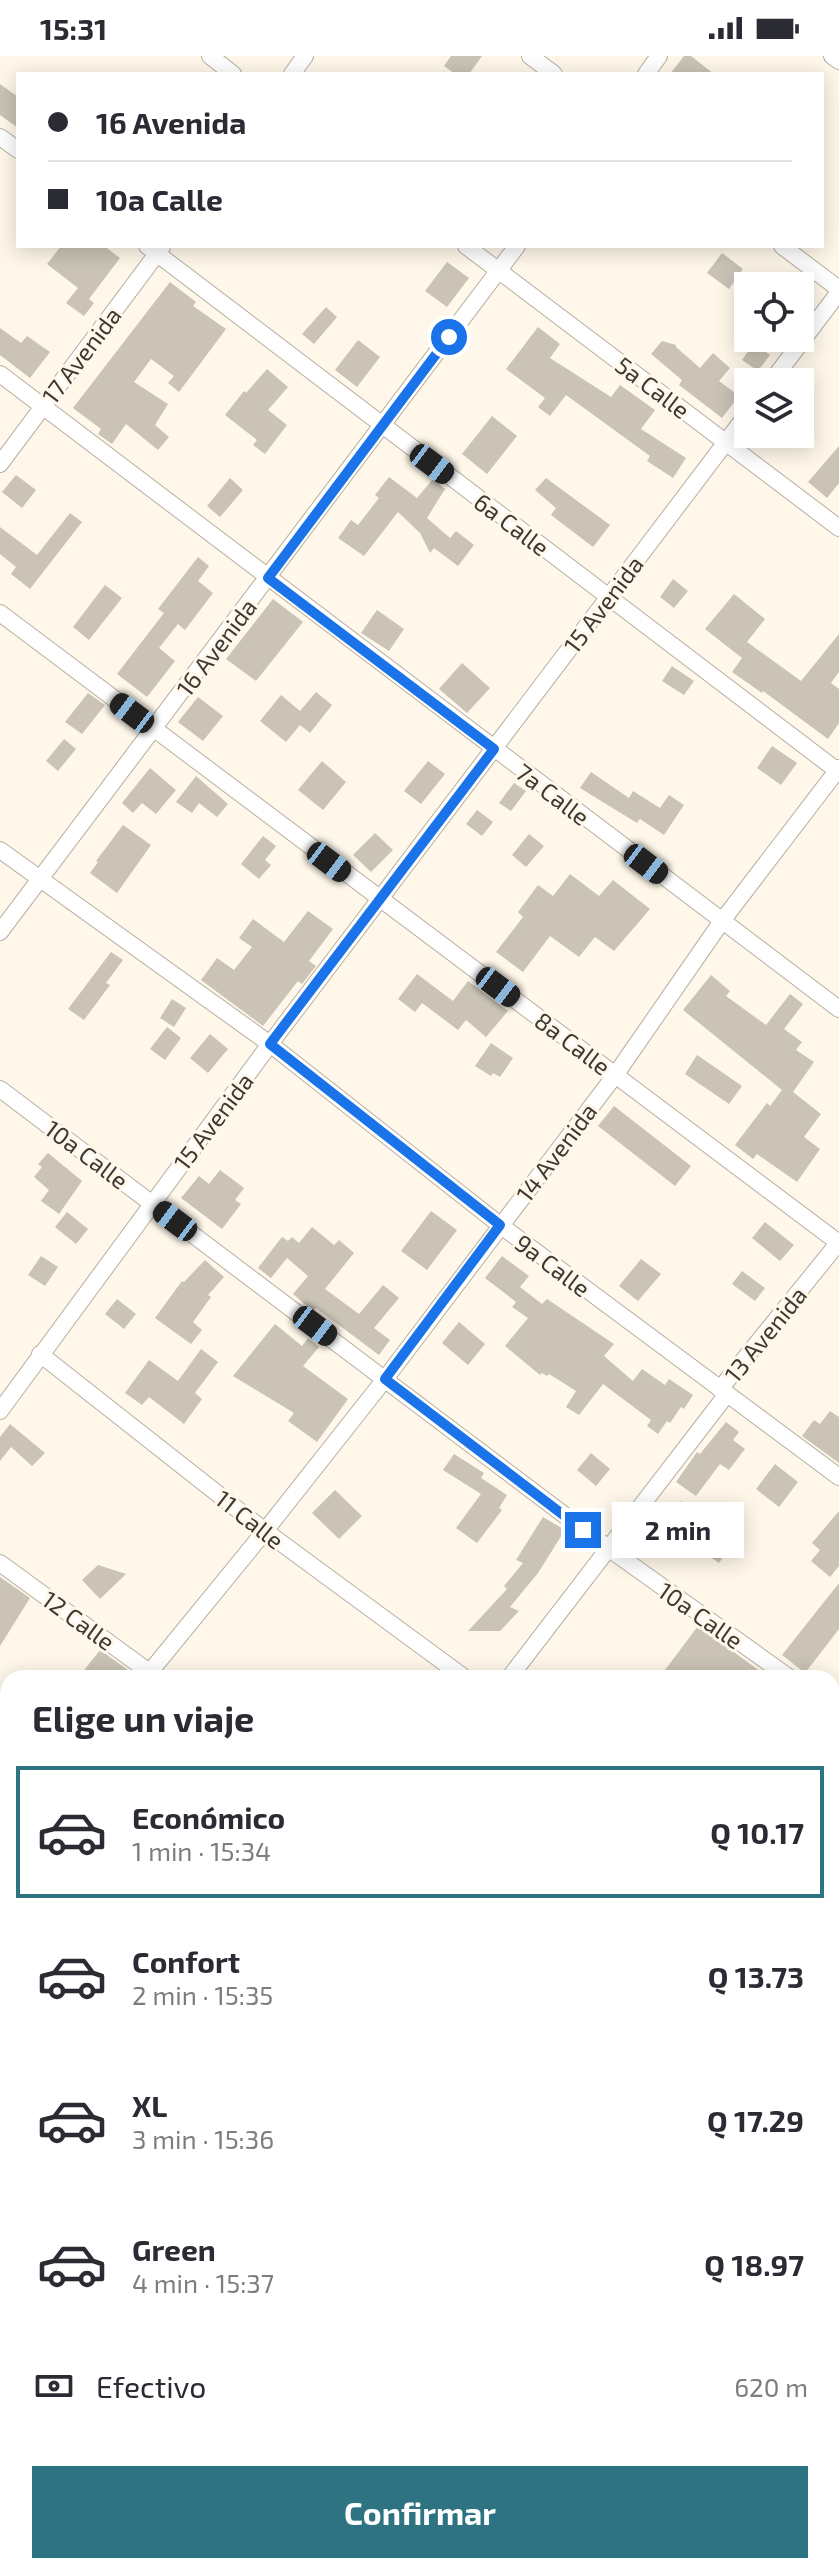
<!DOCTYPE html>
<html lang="es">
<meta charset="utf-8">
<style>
body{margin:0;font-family:"Exo 2",sans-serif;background:#f2f2f3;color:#2b2b33;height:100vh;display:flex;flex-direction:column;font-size:30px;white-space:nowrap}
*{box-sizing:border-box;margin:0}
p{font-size:26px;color:#7c7c81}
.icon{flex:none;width:44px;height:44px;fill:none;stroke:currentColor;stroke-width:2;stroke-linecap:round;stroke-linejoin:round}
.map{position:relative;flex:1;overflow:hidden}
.side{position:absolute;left:0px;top:1614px;width:840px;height:904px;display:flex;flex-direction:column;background:#fff;border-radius:24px 24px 0 0;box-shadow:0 4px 20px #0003}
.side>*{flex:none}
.hud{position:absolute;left:16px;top:16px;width:808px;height:176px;border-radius:0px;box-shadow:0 4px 20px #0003;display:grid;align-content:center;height:176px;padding:0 32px;background:#fff}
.buttons{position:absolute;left:734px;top:216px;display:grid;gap:16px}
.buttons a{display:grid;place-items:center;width:80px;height:80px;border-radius:0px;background:#fff;box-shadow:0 4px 20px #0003;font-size:40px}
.end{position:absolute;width:36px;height:36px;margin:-18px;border:10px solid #1a73e8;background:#fff;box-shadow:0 0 0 4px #fff}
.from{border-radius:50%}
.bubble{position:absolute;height:56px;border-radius:0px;background:#fff;box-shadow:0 4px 20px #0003;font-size:26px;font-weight:700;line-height:56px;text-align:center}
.car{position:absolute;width:24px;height:48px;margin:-24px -12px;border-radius:10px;box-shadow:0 0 6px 2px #0007;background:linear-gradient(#222 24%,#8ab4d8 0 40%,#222 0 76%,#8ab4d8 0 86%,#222 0)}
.hud b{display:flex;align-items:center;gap:28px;height:76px;font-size:30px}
.hud b+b{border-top:2px solid #e1e1e2}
.hud i{width:20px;height:20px;background:#2b2b33}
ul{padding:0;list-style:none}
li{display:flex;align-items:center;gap:24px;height:132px;margin:0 16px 12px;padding:0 16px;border:4px solid transparent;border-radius:0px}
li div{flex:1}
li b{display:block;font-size:30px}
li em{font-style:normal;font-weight:700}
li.active{border-color:#2d7381}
li>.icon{width:72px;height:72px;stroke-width:1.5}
h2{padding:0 32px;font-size:36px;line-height:96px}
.pay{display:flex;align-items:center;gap:20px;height:88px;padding:0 32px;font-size:30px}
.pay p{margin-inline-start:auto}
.cta{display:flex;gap:16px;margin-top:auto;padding:16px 32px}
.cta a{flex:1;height:92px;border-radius:0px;background:#2d7381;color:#fff;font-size:32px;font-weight:700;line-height:92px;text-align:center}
.status{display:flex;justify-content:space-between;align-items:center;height:56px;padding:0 40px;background:#fff;direction:ltr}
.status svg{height:22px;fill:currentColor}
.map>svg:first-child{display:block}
.building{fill:#cac3b6}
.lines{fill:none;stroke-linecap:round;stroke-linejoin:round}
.street-casing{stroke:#b6afa2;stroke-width:18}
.street{stroke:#fff;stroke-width:16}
.route{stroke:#1a73e8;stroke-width:10}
.labels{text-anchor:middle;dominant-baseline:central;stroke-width:6;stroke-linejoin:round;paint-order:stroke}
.street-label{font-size:24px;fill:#3c3934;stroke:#fff8ea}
</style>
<div class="status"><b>15:31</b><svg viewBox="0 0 49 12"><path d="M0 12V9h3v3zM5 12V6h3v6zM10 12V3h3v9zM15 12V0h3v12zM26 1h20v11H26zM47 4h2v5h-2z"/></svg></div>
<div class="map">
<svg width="839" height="2518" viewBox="0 0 839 2518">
<rect width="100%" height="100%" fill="#fff8ea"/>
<!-- building -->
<g class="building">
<path d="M451,0H482L469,18H455L444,10Z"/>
<path d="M684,0H691L714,18H670Z"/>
<path d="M0,28L18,41V72L0,59Z"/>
<path d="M61,190H104L120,202L89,243L94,247L84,260L66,247L78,232L47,208Z"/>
<path d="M722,197L743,213L729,233L707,217Z"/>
<path d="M447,206L469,222L447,251L425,235Z"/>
<path d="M170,226L196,246L193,250L226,273L179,336L168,327L174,320L151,303L134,326L168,348L155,369L169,381L158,394L126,368L112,388L98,378L101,373L73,352Z"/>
<path d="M326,251L337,261L314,288L302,278Z"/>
<path d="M538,271L560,288L550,302L611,341L620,329L655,354L641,373L686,402L673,422L647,405L650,400L566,339L550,360L538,351L545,342L506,313Z"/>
<path d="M0,272L21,287L27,280L50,296L30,322L0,299Z"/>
<path d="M358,284L380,301L357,331L335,314Z"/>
<path d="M662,285L676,289V291L700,312L713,297L730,312L719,325L739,340L722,362L679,329L682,324L651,298Z"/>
<path d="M754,287L770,299L758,315L742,304Z"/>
<path d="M267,313L288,331L268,354L287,369L265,398L253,389L257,384L225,359L244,335L246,337Z"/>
<path d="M492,360L517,380L487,418L462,398Z"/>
<path d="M839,390V427L827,442L808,426Z"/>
<path d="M16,419L36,434L22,452L2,436Z"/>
<path d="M389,421L417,442L433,423L445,433L427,462L450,482L456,475L474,489L458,510L434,492L430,497L420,477L398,456L364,500L338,482L351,464L358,469L379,442L375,439Z"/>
<path d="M230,422L243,434L220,461L207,450Z"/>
<path d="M546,422L610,469L593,491L551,459L556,452L535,434Z"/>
<path d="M70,457L82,466L30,533L11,518L16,511L0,498V471L37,499Z"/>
<path d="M198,501L209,510L198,525L213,537L185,574L178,568L159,592L175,605L147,641L117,618L164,557L158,553Z"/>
<path d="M673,523L688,535L674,552L660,541Z"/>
<path d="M105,529L122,542L89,584L73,571Z"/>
<path d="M734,538L765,563L747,586L801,625L839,578V616L831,627L839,633V667L828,683L763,635L762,637L732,616L742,602L705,573Z"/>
<path d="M273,543L303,566L256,625L226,603Z"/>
<path d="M377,554L404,573L389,595L361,577Z"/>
<path d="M462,607L490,632L467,657L439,633Z"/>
<path d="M672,610L694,625L684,639L662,625Z"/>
<path d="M316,636L332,649L310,677L300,669L286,686L260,665L281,639L300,655Z"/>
<path d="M88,637L105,649L82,678L65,666Z"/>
<path d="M198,641L223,660L203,685L178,666Z"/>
<path d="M64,683L76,693L58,715L46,705Z"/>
<path d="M772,690L797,707L781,729L757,712Z"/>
<path d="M322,705L346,726L323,754L298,734Z"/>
<path d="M428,705L445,718L421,748L404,735Z"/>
<path d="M150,712L176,734L156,758L142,747L133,757L122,747Z"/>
<path d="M591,716L629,742L633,735L660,752L669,739L684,749L664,779L640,763L637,767L580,732Z"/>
<path d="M196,720L228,748L217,761L199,747L192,757L176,746Z"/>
<path d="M514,727L526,735L511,755L499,747Z"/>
<path d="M477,754L493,766L482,780L466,768Z"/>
<path d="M123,769L151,789L117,837L90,817L98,806L96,805Z"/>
<path d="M375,777L393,794L371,816L353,799Z"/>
<path d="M529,778L544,790L526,811L512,799Z"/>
<path d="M263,780L276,790L265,804L271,809L259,823L241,808Z"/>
<path d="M570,818L599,840L613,824L650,853L614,895L595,881L579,901L550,880L523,916L496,896L523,861L518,856L538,829L553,840Z"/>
<path d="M308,855L333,873L309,905L316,910L302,928L298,925L263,970L201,924L217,902L234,914L252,891L239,882L253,863L284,886Z"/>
<path d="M111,896L123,904L106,927L110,929L84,964L68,953Z"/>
<path d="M417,918L453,945L468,925L508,955L486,981L466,964L458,974L422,947L415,956L398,943Z"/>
<path d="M711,919L730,935L726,940L766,969L790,938L803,948L784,973L802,986L796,994L814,1006L793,1036L821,1058L804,1081L820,1093L797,1126L757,1098L753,1103L735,1089L767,1047L770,1050L782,1034L683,954Z"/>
<path d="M172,943L186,952L174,971L160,962Z"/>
<path d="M167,971L181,982L165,1004L150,993Z"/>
<path d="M210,978L228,993L208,1017L190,1002Z"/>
<path d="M491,987L513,1002L500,1021L493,1017L491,1020L475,1010Z"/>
<path d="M697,999L742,1030L729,1048L685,1018Z"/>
<path d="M614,1050L691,1110L675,1130L598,1070Z"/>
<path d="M48,1097L82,1125L59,1158L41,1145L49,1134L34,1121L42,1111L38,1108Z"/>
<path d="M220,1114L244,1132L235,1144L241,1148L222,1173L181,1142L199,1120L209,1128Z"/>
<path d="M431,1155L457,1174L427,1214L401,1195Z"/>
<path d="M67,1156L88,1173L76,1188L55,1171Z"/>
<path d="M765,1166L794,1189L780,1205L752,1182Z"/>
<path d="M312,1171L334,1189L339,1184L354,1197L325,1233L359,1258L383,1229L399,1242L374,1272L390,1284L379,1299L316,1252L313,1255L293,1238L308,1220L287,1202L271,1222L258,1212L282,1181L288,1185L292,1181L299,1187Z"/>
<path d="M41,1200L58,1211L45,1230L28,1219Z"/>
<path d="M502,1200L529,1220L520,1231L542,1248L547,1243L614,1288L604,1300L633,1325L642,1313L665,1329L669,1323L693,1339L684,1353L681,1351L670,1367L667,1365L658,1378L647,1370L651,1364L603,1328L579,1359L566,1351L576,1335L549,1318L547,1320L542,1317L540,1319L505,1290L528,1262L512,1251L516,1246L485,1222Z"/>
<path d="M641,1203L661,1218L638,1245L619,1230Z"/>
<path d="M205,1204L224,1221L208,1239L211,1241L193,1266L202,1274L191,1288L155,1262L182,1225L184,1226Z"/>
<path d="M742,1215L765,1232L755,1245L732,1228Z"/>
<path d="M117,1243L136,1258L124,1273L105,1258Z"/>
<path d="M459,1266L485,1288L468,1309L442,1287Z"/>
<path d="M275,1268L302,1290L308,1282L319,1291L303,1310L348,1343L317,1386L288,1365L294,1357L233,1320Z"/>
<path d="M201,1293L218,1306L195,1337L202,1343L184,1368L149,1341L142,1349L125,1337L149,1304L178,1325Z"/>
<path d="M830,1355L839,1361V1407L802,1380L814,1364L820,1368Z"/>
<path d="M726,1366L739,1376L733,1384L745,1393L729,1414L720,1408L696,1440L676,1426L697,1396L700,1398Z"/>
<path d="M10,1368L45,1397L32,1410L11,1391L0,1405V1381Z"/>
<path d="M591,1397L610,1413L596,1430L577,1414Z"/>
<path d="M454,1398L484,1417L481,1422L507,1439L499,1452L502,1454L477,1487L456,1472L481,1438L443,1414Z"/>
<path d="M775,1408L798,1426L779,1451L756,1433Z"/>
<path d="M335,1434L362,1460L339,1483L312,1457Z"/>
<path d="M681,1445L702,1464L696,1473L727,1495L719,1507L682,1482L668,1499L643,1479L655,1464L663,1470Z"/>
<path d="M839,1455V1510L830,1521L811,1505L820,1494L812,1487Z"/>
<path d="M543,1461L565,1474L538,1517L510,1551L519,1555L500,1575H468L507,1533L504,1530L523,1507L516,1504Z"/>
<path d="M98,1509L126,1518L100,1543L82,1524Z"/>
<path d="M0,1521L30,1542L0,1590Z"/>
<path d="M839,1527V1573L805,1617L782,1599Z"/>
<path d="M698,1570L719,1585L769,1622H659Z"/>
<path d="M100,1594L135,1619L134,1622H78Z"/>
</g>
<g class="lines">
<defs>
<g id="street">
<path d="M210,0L233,18"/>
<path d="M530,0L554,18"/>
<path d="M832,0L839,5"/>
<path d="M292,18L305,0"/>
<path d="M646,18L659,0"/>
<path d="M0,81L18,94"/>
<path d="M147,190L839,716"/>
<path d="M466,190L839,472"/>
<path d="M782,190L839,233"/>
<path d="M0,318L839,953"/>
<path d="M771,326L839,236"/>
<path d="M0,408L162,191"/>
<path d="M0,557L839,1187"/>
<path d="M0,794L270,988L500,1169L839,1421"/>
<path d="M0,876L517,190"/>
<path d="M0,1033L608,1492L790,1622"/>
<path d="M40,1298L265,1475L465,1622"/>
<path d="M720,1333L839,1186"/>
<path d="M0,1355L270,988L748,357"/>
<path d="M0,1507L156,1621"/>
<path d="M145,1622L265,1475L385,1323L616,1018L722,865L839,712"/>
<path d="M509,1622L727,1338"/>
<path d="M832,1658L839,1664"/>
<path d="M832,1712L839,1706"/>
<path d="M0,1738L8,1744"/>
<path d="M0,1812L8,1801"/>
<path d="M832,1900L839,1905"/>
<path d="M0,1983L8,1989"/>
<path d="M832,2130L839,2121"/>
<path d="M0,2218L8,2224"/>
<path d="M0,2291L8,2281"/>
<path d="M832,2366L839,2372"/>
<path d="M0,2461L8,2467"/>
<path d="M65,2510L76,2518"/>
<path d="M390,2510L401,2518"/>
<path d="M711,2510L722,2518"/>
<path d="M178,2518L184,2510"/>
<path d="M539,2518L545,2510"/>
</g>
</defs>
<!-- street casing -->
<use href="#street" class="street-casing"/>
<!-- street -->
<use href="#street" class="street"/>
</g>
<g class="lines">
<!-- route -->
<path class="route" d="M449,281L268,522L494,693L270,988L500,1169L385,1323L583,1474"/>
</g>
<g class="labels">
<!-- street labels -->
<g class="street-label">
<text transform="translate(81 299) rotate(-53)">17 Avenida</text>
<text transform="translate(653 331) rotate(37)">5a Calle</text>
<text transform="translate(512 468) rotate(37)">6a Calle</text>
<text transform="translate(603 548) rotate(-53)">15 Avenida</text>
<text transform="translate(216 591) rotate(-53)">16 Avenida</text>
<text transform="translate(553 738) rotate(37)">7a Calle</text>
<text transform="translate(573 987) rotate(37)">8a Calle</text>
<text transform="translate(213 1065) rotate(-53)">15 Avenida</text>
<text transform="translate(556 1096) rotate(-53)">14 Avenida</text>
<text transform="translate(87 1098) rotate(37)">10a Calle</text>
<text transform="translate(553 1209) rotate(37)">9a Calle</text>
<text transform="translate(765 1278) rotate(-51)">13 Avenida</text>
<text transform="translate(250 1463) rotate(38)">11 Calle</text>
<text transform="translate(701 1559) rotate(35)">10a Calle</text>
<text transform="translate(79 1564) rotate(36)">12 Calle</text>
</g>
</g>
</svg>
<div class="buttons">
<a><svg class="icon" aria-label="locate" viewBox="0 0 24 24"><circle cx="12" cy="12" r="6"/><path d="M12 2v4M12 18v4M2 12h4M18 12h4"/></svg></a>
<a><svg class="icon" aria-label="layers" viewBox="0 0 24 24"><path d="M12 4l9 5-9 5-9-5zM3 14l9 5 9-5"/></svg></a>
</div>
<i class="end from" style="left:449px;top:281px"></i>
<i class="end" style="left:583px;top:1474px"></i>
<div class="bubble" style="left:612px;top:1446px;width:132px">2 min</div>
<i class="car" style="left:432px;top:408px;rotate:127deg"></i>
<i class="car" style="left:132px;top:657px;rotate:307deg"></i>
<i class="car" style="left:329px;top:806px;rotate:127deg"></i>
<i class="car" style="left:646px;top:808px;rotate:127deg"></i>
<i class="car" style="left:498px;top:931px;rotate:127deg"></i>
<i class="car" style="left:175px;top:1165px;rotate:307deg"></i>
<i class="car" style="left:315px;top:1270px;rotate:127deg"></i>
<div class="hud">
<b><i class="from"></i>16 Avenida</b>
<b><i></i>10a Calle</b>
</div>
<section class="side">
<h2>Elige un viaje</h2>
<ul>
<li class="active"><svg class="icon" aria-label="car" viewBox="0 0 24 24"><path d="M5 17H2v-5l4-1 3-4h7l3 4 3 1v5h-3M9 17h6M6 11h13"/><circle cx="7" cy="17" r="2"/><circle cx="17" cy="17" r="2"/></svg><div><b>Económico</b><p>1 min · 15:34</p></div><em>Q 10.17</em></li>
<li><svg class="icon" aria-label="car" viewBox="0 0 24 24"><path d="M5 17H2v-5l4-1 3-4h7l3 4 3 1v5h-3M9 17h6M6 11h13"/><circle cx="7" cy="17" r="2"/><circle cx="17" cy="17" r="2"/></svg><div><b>Confort</b><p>2 min · 15:35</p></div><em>Q 13.73</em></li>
<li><svg class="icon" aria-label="car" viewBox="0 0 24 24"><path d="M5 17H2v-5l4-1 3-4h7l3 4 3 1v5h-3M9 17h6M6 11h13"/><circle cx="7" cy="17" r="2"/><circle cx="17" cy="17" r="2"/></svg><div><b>XL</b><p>3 min · 15:36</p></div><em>Q 17.29</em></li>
<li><svg class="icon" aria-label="car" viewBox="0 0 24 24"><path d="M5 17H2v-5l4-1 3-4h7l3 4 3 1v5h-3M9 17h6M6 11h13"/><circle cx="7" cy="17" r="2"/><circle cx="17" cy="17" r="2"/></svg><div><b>Green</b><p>4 min · 15:37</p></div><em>Q 18.97</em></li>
</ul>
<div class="pay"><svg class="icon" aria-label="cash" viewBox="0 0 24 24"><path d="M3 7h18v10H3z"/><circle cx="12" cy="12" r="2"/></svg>Efectivo<p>620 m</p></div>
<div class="cta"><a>Confirmar</a></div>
</section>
</div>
